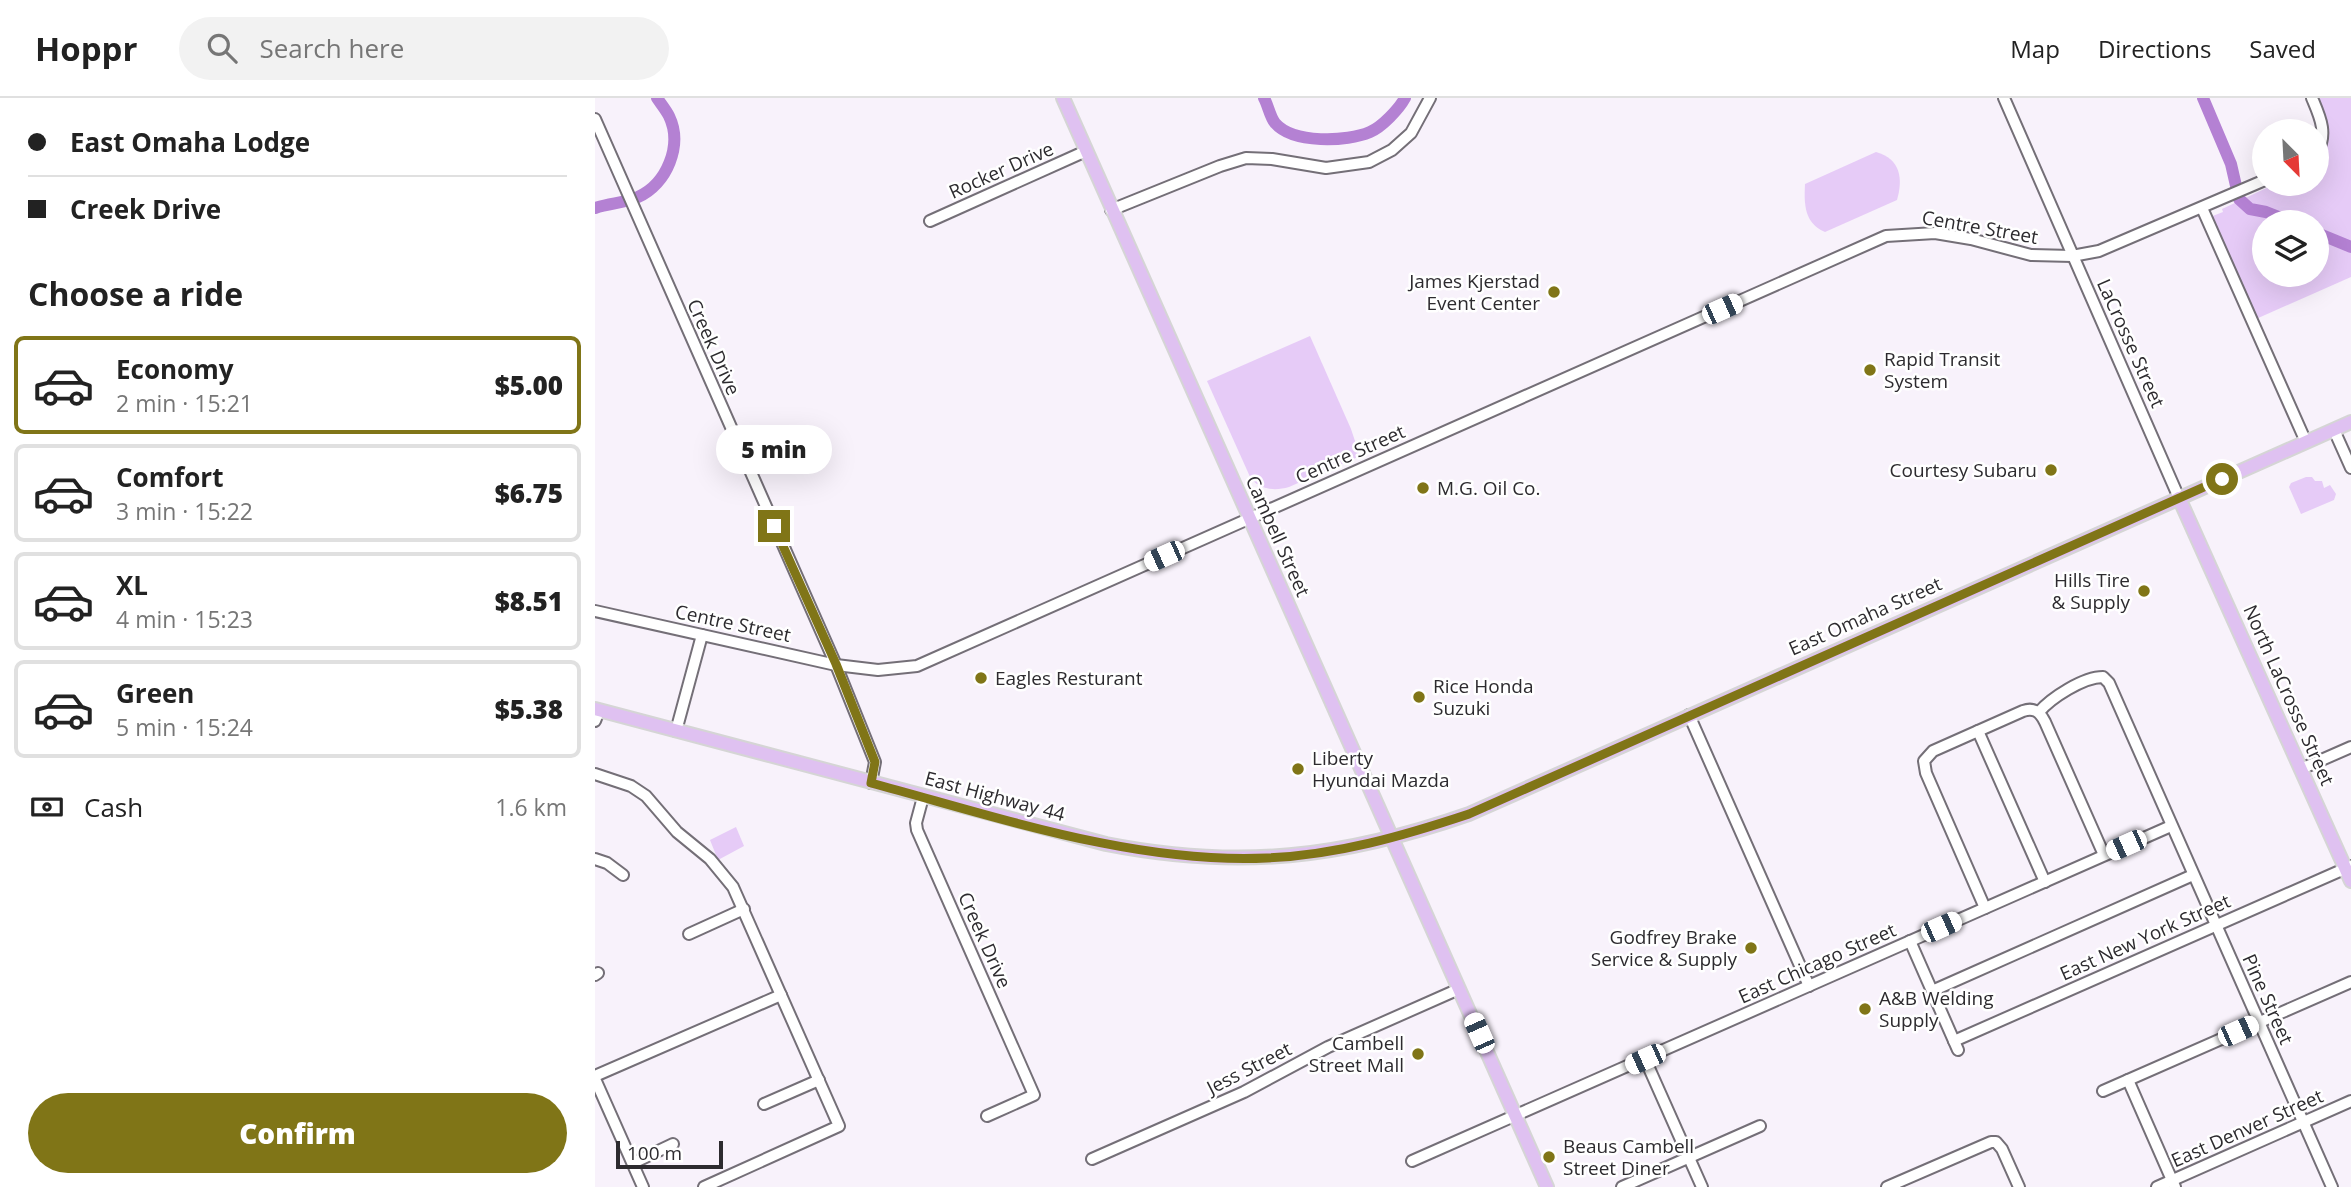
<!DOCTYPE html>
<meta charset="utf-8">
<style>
body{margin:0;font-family:"Open Sans",sans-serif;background:#f2f2f2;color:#222;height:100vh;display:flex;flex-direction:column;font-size:26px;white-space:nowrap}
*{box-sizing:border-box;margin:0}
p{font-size:23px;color:#767676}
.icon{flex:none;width:38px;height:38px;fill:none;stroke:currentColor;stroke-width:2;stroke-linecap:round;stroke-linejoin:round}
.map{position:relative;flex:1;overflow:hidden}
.details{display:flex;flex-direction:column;background:#fff;width:595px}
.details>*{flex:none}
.banner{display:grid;align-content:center;height:154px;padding:0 28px;background:#fff}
.needle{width:46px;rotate:156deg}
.tools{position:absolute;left:1657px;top:21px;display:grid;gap:14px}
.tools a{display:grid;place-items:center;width:77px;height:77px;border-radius:50%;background:#fff;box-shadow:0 7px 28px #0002;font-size:35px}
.scale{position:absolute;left:21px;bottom:18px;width:107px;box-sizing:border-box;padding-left:7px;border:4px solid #2d2b2f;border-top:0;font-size:19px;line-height:24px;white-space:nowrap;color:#2d2b2f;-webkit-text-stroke:5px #fff;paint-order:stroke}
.end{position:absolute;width:32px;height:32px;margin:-16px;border:9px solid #807517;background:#fff;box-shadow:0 0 0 4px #fff}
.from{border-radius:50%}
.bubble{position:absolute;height:49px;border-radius:24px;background:#fff;box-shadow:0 7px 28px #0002;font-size:23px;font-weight:800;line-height:49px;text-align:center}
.car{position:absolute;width:21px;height:42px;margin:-21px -10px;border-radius:9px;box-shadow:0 0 5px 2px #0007;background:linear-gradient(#fff 24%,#345 0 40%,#fff 0 76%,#345 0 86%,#fff 0)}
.banner b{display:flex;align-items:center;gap:24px;height:66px;font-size:26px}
.banner b+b{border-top:2px solid #e0e0e0}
.banner i{width:18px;height:18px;background:#222}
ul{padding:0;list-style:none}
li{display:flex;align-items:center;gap:21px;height:98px;margin:0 14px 10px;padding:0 14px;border:4px solid #e0e0e0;border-radius:10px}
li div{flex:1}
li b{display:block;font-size:26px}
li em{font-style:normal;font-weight:800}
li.selected{border-color:#807517}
li>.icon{width:63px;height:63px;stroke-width:1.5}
h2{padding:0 28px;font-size:32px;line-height:84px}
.pay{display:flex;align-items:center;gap:18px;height:77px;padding:0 28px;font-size:26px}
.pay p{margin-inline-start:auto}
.button{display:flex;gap:14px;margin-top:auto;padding:14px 28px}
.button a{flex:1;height:80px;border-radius:42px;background:#807517;color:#fff;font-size:28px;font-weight:800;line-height:80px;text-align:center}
header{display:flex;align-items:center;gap:42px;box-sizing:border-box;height:98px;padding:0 35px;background:#fff;border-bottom:2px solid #e0e0e0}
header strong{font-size:33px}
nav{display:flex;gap:38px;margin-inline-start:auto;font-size:24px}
.search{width:490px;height:63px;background:#f2f2f2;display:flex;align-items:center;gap:18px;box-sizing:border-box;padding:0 24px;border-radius:38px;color:#767676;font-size:26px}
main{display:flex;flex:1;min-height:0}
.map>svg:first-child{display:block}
.green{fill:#e6cbf7;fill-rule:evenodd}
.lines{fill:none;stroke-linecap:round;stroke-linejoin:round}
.river{stroke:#b481d3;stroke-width:12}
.minor-casing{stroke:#746f77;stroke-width:14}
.major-casing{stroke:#d5d5d5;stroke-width:16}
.minor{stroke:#fff;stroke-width:10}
.major{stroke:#dfc1f1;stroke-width:12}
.route{stroke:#807517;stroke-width:9}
.poi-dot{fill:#807517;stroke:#fff;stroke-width:2.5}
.labels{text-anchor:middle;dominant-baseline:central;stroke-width:5;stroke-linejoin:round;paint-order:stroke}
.street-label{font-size:19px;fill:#2d2b2f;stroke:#fff}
.poi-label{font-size:19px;fill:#2d2b2f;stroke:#fff;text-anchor:start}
</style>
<header>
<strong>Hoppr</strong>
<div class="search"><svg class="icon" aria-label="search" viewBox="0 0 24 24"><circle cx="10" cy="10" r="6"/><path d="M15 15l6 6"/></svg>Search here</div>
<nav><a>Map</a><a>Directions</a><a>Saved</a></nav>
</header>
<main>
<section class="details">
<div class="banner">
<b><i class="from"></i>East Omaha Lodge</b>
<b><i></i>Creek Drive</b>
</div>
<h2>Choose a ride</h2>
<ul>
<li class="selected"><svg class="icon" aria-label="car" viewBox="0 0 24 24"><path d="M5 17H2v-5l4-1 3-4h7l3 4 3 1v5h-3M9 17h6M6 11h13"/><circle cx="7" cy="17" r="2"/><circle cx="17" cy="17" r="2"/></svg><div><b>Economy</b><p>2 min · 15:21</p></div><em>$5.00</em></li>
<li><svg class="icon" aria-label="car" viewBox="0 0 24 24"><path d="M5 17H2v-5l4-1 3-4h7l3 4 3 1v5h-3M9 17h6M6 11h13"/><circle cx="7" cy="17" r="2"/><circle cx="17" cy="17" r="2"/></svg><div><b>Comfort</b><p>3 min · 15:22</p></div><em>$6.75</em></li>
<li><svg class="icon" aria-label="car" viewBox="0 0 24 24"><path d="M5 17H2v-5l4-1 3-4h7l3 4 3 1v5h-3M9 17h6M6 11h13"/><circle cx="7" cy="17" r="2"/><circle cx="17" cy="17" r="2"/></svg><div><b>XL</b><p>4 min · 15:23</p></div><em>$8.51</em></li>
<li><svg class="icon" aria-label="car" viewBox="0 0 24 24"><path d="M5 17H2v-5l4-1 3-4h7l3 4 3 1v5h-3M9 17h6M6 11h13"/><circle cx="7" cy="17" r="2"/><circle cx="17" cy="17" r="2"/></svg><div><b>Green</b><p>5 min · 15:24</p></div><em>$5.38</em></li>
</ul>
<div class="pay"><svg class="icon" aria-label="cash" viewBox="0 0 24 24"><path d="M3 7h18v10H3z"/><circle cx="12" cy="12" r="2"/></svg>Cash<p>1.6 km</p></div>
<div class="button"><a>Confirm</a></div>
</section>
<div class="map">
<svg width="1756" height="1089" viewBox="0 0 1756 1089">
<rect width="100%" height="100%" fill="#f8f2fb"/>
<!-- green -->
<g class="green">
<path d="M1725,0H1756V179L1661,221L1615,119L1628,114L1627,111L1680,86H1722V60L1732,33L1731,21L1724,4ZM1670,124H1722V177H1670Z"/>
<path d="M1281,54C1306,61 1308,81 1302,102L1230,134C1209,125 1209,106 1210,86Z"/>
<path d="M715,238L756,331L765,358L694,389C680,393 667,392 656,381L612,283Z"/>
<path d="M1711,379H1717L1720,383H1727L1729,390L1735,387L1741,396L1739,402L1706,416L1694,389L1696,385Z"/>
<path d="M141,729L149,748L123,762L115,742Z"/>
</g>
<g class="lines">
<!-- river -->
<g class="river">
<path d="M669,0C673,7 675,19 680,25C698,46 752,44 775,34C787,29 804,11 810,0"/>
<path d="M1608,0L1636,66L1644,101L1655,111L1671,114L1696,124"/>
<path d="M0,110C14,105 31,105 43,99C72,86 88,47 74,18C71,12 66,6 62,0"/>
<path d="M1722,135L1756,149"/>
</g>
<defs>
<g id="minor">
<path d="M1409,0L1584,400"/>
<path d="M1717,0C1725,19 1733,35 1722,55"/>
<path d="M0,21L241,567L280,664L276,685"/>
<path d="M1607,110L1711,344"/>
<path d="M516,112L625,68L651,60L677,61L731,70L774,64L797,52L816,35L835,0"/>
<path d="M335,123L491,53"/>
<path d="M1739,332L1756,370"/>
<path d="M0,513L241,567L283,572L322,568L1291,138L1340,135L1376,141L1436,157L1477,158L1504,153L1670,82"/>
<path d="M1444,614C1456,600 1488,579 1508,579L1514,585L1737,1089"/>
<path d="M1094,617L1214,888"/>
<path d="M0,623L4,613"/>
<path d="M81,633L107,537"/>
<path d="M1383,633L1450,784"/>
<path d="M1706,671L1756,649"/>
<path d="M0,676L36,688L51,698L82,734L115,761L138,789L244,1028L109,1089"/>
<path d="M328,699L321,725L322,732L439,997L392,1018"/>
<path d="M0,761L12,765L28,777"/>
<path d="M1390,810L1331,675L1329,663L1338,653L1428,613C1439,609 1445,614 1450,624L1509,757"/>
<path d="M94,836L149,811"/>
<path d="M1315,843L1363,952"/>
<path d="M0,877L3,875"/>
<path d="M1337,893L1598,777"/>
<path d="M1359,943L1756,768"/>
<path d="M1050,961L1107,1089"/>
<path d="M0,978L186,897"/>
<path d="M0,981L48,1089"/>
<path d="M1533,982L1580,1089"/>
<path d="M1508,993L1756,884"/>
<path d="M169,1006L224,982"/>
<path d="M497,1061L649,994L733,949L864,891"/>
<path d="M817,1063L1576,728"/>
<path d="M38,1065L78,1046"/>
<path d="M1027,1089L1165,1028"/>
<path d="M1292,1089L1396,1044H1401L1407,1051L1424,1089"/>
<path d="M1562,1089L1756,1003"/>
</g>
<g id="major">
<path d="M468,0L952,1089"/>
<path d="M1584,400L1756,783"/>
<path d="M0,611L511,746C643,772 748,760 874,716L1756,324"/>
</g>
</defs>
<!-- minor casing -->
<use href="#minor" class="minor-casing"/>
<!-- major casing -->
<use href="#major" class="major-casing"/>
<!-- minor -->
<use href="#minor" class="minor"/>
<!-- major -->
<use href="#major" class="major"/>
</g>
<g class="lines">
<!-- route -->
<path class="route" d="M179,428L241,566L280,664L276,685C403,719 539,766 672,760C742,757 808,738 874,716L1627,381"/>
</g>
<!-- markers -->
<g class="poi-dot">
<circle cx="959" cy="194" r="7"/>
<circle cx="1275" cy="272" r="7"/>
<circle cx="1456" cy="372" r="7"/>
<circle cx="828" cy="390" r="7"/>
<circle cx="1549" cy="493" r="7"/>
<circle cx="386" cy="580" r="7"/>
<circle cx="824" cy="599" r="7"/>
<circle cx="703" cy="671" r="7"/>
<circle cx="1156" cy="850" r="7"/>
<circle cx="1270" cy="911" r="7"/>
<circle cx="823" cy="956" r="7"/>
<circle cx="954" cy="1059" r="7"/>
</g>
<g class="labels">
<!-- street labels -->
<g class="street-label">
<text transform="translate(406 72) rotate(-24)">Rocker Drive</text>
<text transform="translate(1385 129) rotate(10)">Centre Street</text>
<text transform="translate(1536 245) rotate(66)">LaCrosse Street</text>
<text transform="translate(119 249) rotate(66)">Creek Drive</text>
<text transform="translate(755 356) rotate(-24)">Centre Street</text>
<text transform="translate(683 438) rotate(66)">Cambell Street</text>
<text transform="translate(1270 518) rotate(-24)">East Omaha Street</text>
<text transform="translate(138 525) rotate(12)">Centre Street</text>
<text transform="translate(1694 597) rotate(66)">North LaCrosse Street</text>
<text transform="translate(400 698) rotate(15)">East Highway 44</text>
<text transform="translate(1550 839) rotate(-24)">East New York Street</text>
<text transform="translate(390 842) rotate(66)">Creek Drive</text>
<text transform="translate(1222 865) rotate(-24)">East Chicago Street</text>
<text transform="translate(1673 901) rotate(66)">Pine Street</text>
<text transform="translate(654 970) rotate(-27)">Jess Street</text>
<text transform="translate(1652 1030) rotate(-24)">East Denver Street</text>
</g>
<!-- poi labels -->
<g class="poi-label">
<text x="945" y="183" text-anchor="end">James Kjerstad<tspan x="945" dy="22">Event Center</tspan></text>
<text x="1289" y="261">Rapid Transit<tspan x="1289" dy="22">System</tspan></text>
<text x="1442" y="372" text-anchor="end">Courtesy Subaru</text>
<text x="842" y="390">M.G. Oil Co.</text>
<text x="1535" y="482" text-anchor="end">Hills Tire<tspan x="1535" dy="22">&amp; Supply</tspan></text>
<text x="400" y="580">Eagles Resturant</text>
<text x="838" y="588">Rice Honda<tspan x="838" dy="22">Suzuki</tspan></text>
<text x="717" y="660">Liberty<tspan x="717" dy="22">Hyundai Mazda</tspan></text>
<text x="1142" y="839" text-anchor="end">Godfrey Brake<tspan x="1142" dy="22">Service &amp; Supply</tspan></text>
<text x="1284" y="900">A&amp;B Welding<tspan x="1284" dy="22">Supply</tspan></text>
<text x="809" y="945" text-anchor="end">Cambell<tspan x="809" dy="22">Street Mall</tspan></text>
<text x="968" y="1048">Beaus Cambell<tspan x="968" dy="22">Street Diner</tspan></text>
</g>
</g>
</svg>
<div class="tools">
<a><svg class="needle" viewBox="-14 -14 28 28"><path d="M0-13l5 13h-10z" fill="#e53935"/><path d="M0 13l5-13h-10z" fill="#767676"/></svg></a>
<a><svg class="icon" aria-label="layers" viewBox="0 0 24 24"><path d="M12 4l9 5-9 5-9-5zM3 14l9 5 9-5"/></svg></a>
</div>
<div class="scale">100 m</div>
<i class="end from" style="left:1627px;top:381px"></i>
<i class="end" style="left:179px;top:428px"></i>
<div class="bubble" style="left:121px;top:327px;width:116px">5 min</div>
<i class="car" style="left:1127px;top:211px;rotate:66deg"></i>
<i class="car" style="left:569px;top:458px;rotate:246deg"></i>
<i class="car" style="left:1531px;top:747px;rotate:246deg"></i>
<i class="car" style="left:1346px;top:829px;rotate:66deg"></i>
<i class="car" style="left:1643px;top:933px;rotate:66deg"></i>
<i class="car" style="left:884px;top:935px;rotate:336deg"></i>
<i class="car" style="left:1050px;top:961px;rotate:246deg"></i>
</div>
</main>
